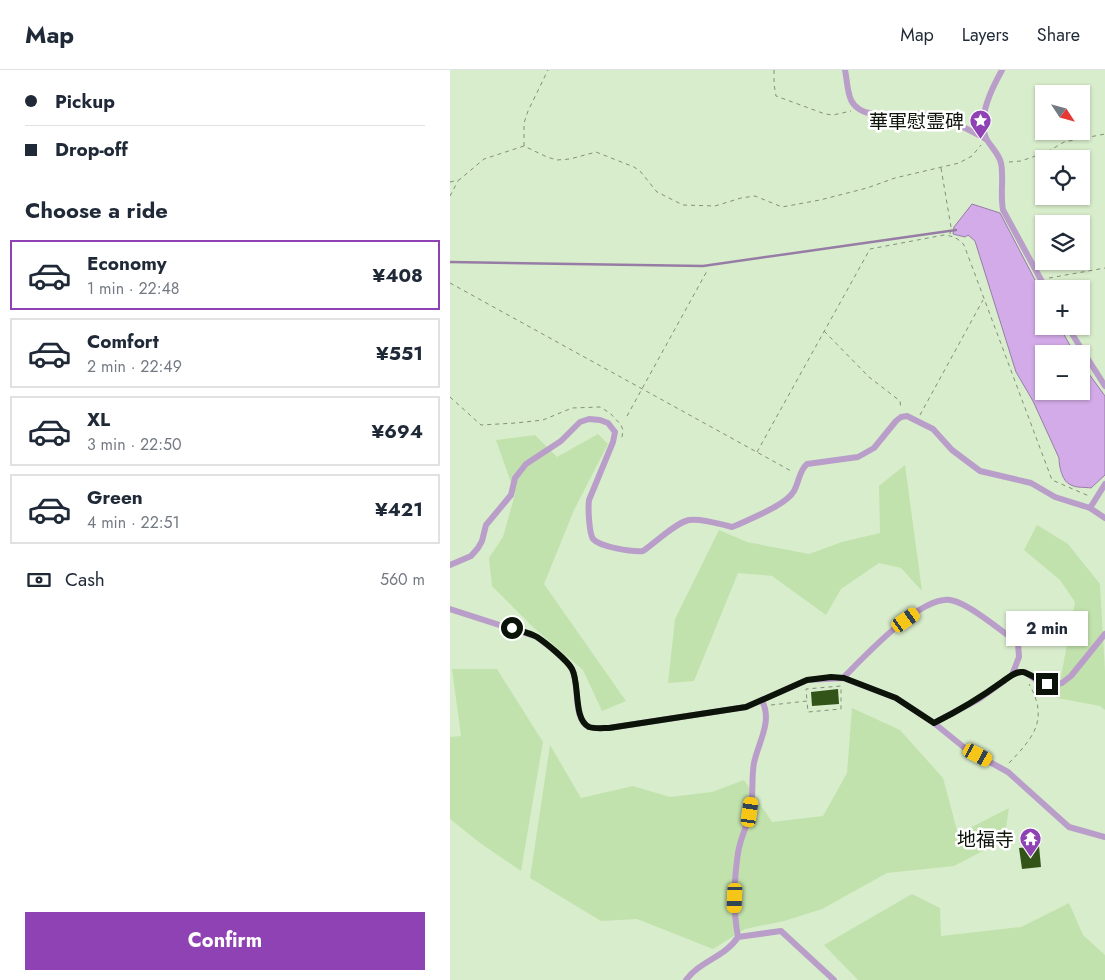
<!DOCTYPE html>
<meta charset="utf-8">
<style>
body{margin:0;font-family:Jost,"Noto Sans JP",sans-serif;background:#f6f6f7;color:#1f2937;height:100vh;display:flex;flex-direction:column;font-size:19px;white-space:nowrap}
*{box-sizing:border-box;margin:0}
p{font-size:16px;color:#747a83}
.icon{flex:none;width:28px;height:28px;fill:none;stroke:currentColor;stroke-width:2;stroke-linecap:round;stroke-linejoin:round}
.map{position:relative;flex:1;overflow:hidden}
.side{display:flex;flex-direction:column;background:#fff;width:450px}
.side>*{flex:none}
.guide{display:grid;align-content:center;height:110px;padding:0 25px;background:#fff}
.needle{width:32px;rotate:126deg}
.buttons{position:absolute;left:585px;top:15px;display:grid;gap:10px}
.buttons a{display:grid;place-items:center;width:55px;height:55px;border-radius:0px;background:#fff;box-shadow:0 1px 4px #0004;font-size:25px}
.end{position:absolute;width:22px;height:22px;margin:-11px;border:6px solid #0c1308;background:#fff;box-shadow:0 0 0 2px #fff}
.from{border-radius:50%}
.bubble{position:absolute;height:35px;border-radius:0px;background:#fff;box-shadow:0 1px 4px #0004;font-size:16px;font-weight:700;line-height:35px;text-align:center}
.car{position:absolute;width:15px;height:30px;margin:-15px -8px;border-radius:6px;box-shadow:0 0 4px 1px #0007;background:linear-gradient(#f5c518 24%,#345 0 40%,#f5c518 0 76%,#345 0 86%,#f5c518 0)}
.guide b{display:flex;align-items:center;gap:18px;height:48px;font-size:19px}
.guide b+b{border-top:1px solid #e0e1e3}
.guide i{width:12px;height:12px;background:#1f2937}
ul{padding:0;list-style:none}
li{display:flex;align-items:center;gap:15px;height:70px;margin:0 10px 8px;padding:0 15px;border:2px solid #e0e1e3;border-radius:0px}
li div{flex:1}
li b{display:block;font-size:19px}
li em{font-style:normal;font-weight:700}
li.selected{border-color:#8f42b3}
li>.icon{width:45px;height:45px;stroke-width:1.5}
h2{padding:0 25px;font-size:22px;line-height:60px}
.pay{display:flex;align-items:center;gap:12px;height:55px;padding:0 25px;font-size:19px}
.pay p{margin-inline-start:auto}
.action{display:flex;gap:10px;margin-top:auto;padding:10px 25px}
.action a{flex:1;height:58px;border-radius:0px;background:#8f42b3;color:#fff;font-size:20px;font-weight:700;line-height:58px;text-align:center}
header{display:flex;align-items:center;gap:30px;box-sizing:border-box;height:70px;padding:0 25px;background:#fff;border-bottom:1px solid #e0e1e3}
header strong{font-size:24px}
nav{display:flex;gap:28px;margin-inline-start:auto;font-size:18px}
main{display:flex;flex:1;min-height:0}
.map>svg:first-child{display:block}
.green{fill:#c2e2ad}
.water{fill:#d3abe8;stroke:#977da5}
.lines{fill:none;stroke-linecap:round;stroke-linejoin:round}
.stream{stroke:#977da5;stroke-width:2.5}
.building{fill:#335418}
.path{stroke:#829179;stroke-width:1;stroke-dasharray:4 4;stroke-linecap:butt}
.minor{stroke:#ba9eca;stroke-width:6}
.route{stroke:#0c1308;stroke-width:6}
.labels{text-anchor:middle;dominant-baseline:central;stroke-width:5;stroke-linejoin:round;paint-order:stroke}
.poi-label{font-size:19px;fill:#0c1308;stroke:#fff;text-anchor:end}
</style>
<header>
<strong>Map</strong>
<nav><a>Map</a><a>Layers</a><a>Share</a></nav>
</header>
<main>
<section class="side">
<div class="guide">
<b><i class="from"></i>Pickup</b>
<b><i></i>Drop-off</b>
</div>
<h2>Choose a ride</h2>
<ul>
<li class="selected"><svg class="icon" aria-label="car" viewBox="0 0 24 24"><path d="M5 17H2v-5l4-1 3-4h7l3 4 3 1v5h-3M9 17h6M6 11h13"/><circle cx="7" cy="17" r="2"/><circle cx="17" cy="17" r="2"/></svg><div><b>Economy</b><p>1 min · 22:48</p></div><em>¥408</em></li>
<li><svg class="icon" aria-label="car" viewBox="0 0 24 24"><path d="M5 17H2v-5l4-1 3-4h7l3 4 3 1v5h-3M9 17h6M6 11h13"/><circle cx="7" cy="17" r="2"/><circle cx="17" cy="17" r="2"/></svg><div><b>Comfort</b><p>2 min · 22:49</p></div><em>¥551</em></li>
<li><svg class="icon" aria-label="car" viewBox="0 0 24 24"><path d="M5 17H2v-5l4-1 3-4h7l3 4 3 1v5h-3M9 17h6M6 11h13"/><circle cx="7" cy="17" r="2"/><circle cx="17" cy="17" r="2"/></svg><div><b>XL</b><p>3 min · 22:50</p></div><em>¥694</em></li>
<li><svg class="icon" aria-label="car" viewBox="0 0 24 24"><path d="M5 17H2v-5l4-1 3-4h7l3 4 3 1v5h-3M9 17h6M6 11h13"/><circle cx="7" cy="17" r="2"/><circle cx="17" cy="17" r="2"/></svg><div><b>Green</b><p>4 min · 22:51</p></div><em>¥421</em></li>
</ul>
<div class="pay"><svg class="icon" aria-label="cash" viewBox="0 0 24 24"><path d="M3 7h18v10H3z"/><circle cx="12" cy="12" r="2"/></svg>Cash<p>560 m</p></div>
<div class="action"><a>Confirm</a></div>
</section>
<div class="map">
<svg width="655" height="910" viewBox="0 0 655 910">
<rect width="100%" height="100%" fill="#d8edcc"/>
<!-- green -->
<g class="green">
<path d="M148,364L158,374L124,440L94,514L176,631L152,641L133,600L84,558L42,516L39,488L53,467L65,424L46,370L85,365L107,387Z"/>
<path d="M455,395L472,521L451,498L429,493L391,519L376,545L322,506L288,503L244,611L218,613L225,549L269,460L297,472L359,484L392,472L430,463L429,416Z"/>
<path d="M587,455L618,474L650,514L655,601V640L650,636L607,628L625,532L610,510L574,480Z"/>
<path d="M2,599H47L93,672L71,801L30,773L0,749V667L11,666Z"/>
<path d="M402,638L450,660L493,708L508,764L559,738L554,770L504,796L437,803L372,839L334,851L295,859L263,879L187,849L151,851L80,808L100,675L131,728L183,716L220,727L262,722L294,710L322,752L373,746L397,703Z"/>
<path d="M462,824L490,838L491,866L571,857L619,833L633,865L655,885V910H408L374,875Z"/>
</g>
<!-- water -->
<path class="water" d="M522,134L550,143L594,227V256H609L625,284H594V321H631V293L655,326V405L641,418C635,417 626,418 621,415C612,412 609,396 609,388L583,331L566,302L525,171L518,165L515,167L503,164L504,157Z"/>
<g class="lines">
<!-- stream -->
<path class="stream" d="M0,192L253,196L506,160"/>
</g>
<!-- building -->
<g class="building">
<path d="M388,619L389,634L362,636L361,622Z"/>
<path d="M589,776L591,797L572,799L569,778Z"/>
</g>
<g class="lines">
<!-- path -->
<g class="path">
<path d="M324,0V14L326,26L375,44L383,45L401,41"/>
<path d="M74,76V53L78,41L98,0"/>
<path d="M559,92L571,91L597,82L614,72L655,64"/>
<path d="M491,98L501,157L500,164"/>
<path d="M0,112L9,110L34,89L74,76L97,87L107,90L120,89L146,82L184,97L190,101L207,122L233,135L265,136L291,128L305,126L332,137L370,130L417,118L445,108L509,93L522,86L531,75"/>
<path d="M0,126L8,111"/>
<path d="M599,208L655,198"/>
<path d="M0,213L343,402"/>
<path d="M374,261L419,307L450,331L451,339"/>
<path d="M0,327L31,355L66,353L93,350L122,338L150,337L160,343L171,355L173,360L172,367"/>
<path d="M470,345L533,230"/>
<path d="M177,346L257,201"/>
<path d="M307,382L420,179L494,165C503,166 508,168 514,175L602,410L639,426"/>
<path d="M321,635L357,631L358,642L391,639V616L356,619L357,631"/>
<path d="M559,693C584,667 599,649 579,614"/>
</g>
<!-- minor -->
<g class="minor">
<path d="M395,0C397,9 397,21 401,30C412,53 452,42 472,44C495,47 516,58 536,69"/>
<path d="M552,0C542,18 526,49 537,70C542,78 549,84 551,93C554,108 550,124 553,140L596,219"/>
<path d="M617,256L655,316"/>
<path d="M640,438L655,414"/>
<path d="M0,495L21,486L28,478L32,471L36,455L61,425L65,408L76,394L111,371L130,352L139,349L150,350L158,353L165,362L163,372L139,430C138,438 139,463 143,469C150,477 182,482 193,481C205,473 225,453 239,450C252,448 269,454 282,457L287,455C302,448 336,435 344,421C349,412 349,401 357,394L408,387L424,378L446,351L451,347L457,346L483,359L502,380L530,401L581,413L605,427L640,438L655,448"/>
<path d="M0,539L87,567C97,575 116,588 122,599C130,614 122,649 139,657C145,659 153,658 159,658L296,637L357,610L393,608L446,628L484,653L516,679L558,702L619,757L655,767"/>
<path d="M393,608C414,587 470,526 500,530C517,532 553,562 568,573L569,587L562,605"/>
<path d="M484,653L529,629L562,605L569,602H575L589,612L605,614L612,613L621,606L655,564"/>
<path d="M288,867L331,861L384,910"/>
<path d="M236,910C250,891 275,887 288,867C283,840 284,810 288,783C290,769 297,756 300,743C304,726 301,709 304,693C308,673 323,651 312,631"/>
</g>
</g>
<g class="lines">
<!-- route -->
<path class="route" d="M62,558C70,561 80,563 87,567C96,573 117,590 122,599C130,614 123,649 139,657C145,659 153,658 159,658L296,637L357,610L381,607L394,608L446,628L484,653C508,641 530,628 552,612C558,608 565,601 573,602C579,603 589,611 597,614"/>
</g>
<!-- icons -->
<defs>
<symbol id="sight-pin" viewBox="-11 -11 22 30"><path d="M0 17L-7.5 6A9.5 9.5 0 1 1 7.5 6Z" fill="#8f42b3" stroke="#fff"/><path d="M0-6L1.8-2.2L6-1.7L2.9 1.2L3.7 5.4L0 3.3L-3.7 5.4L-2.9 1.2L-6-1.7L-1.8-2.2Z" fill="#fff"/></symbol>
<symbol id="temple-pin" viewBox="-11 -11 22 30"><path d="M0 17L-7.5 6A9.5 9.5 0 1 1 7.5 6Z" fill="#8f42b3" stroke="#fff"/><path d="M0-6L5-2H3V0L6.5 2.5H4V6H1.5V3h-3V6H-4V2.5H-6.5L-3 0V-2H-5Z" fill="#fff"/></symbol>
</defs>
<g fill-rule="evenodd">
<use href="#sight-pin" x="518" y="38" width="25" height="34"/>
<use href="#temple-pin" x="568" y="756" width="25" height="34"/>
</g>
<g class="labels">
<!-- poi labels -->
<g class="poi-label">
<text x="514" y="51">華軍慰霊碑</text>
<text x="564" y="769">地福寺</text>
</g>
</g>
</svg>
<div class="buttons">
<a><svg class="needle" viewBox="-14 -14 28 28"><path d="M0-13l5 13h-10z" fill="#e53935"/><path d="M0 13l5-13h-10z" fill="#747a83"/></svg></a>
<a><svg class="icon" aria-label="locate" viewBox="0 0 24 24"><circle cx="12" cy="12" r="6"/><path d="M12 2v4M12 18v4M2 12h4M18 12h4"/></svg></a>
<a><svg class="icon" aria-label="layers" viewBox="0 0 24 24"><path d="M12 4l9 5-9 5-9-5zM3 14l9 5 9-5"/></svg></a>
<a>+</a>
<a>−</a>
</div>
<i class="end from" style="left:62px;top:558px"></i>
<i class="end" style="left:597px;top:614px"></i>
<div class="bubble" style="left:556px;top:541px;width:82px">2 min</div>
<i class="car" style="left:456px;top:550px;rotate:55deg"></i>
<i class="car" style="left:528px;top:685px;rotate:118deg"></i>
<i class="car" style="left:300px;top:742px;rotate:8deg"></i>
<i class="car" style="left:285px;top:828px;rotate:182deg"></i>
</div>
</main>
